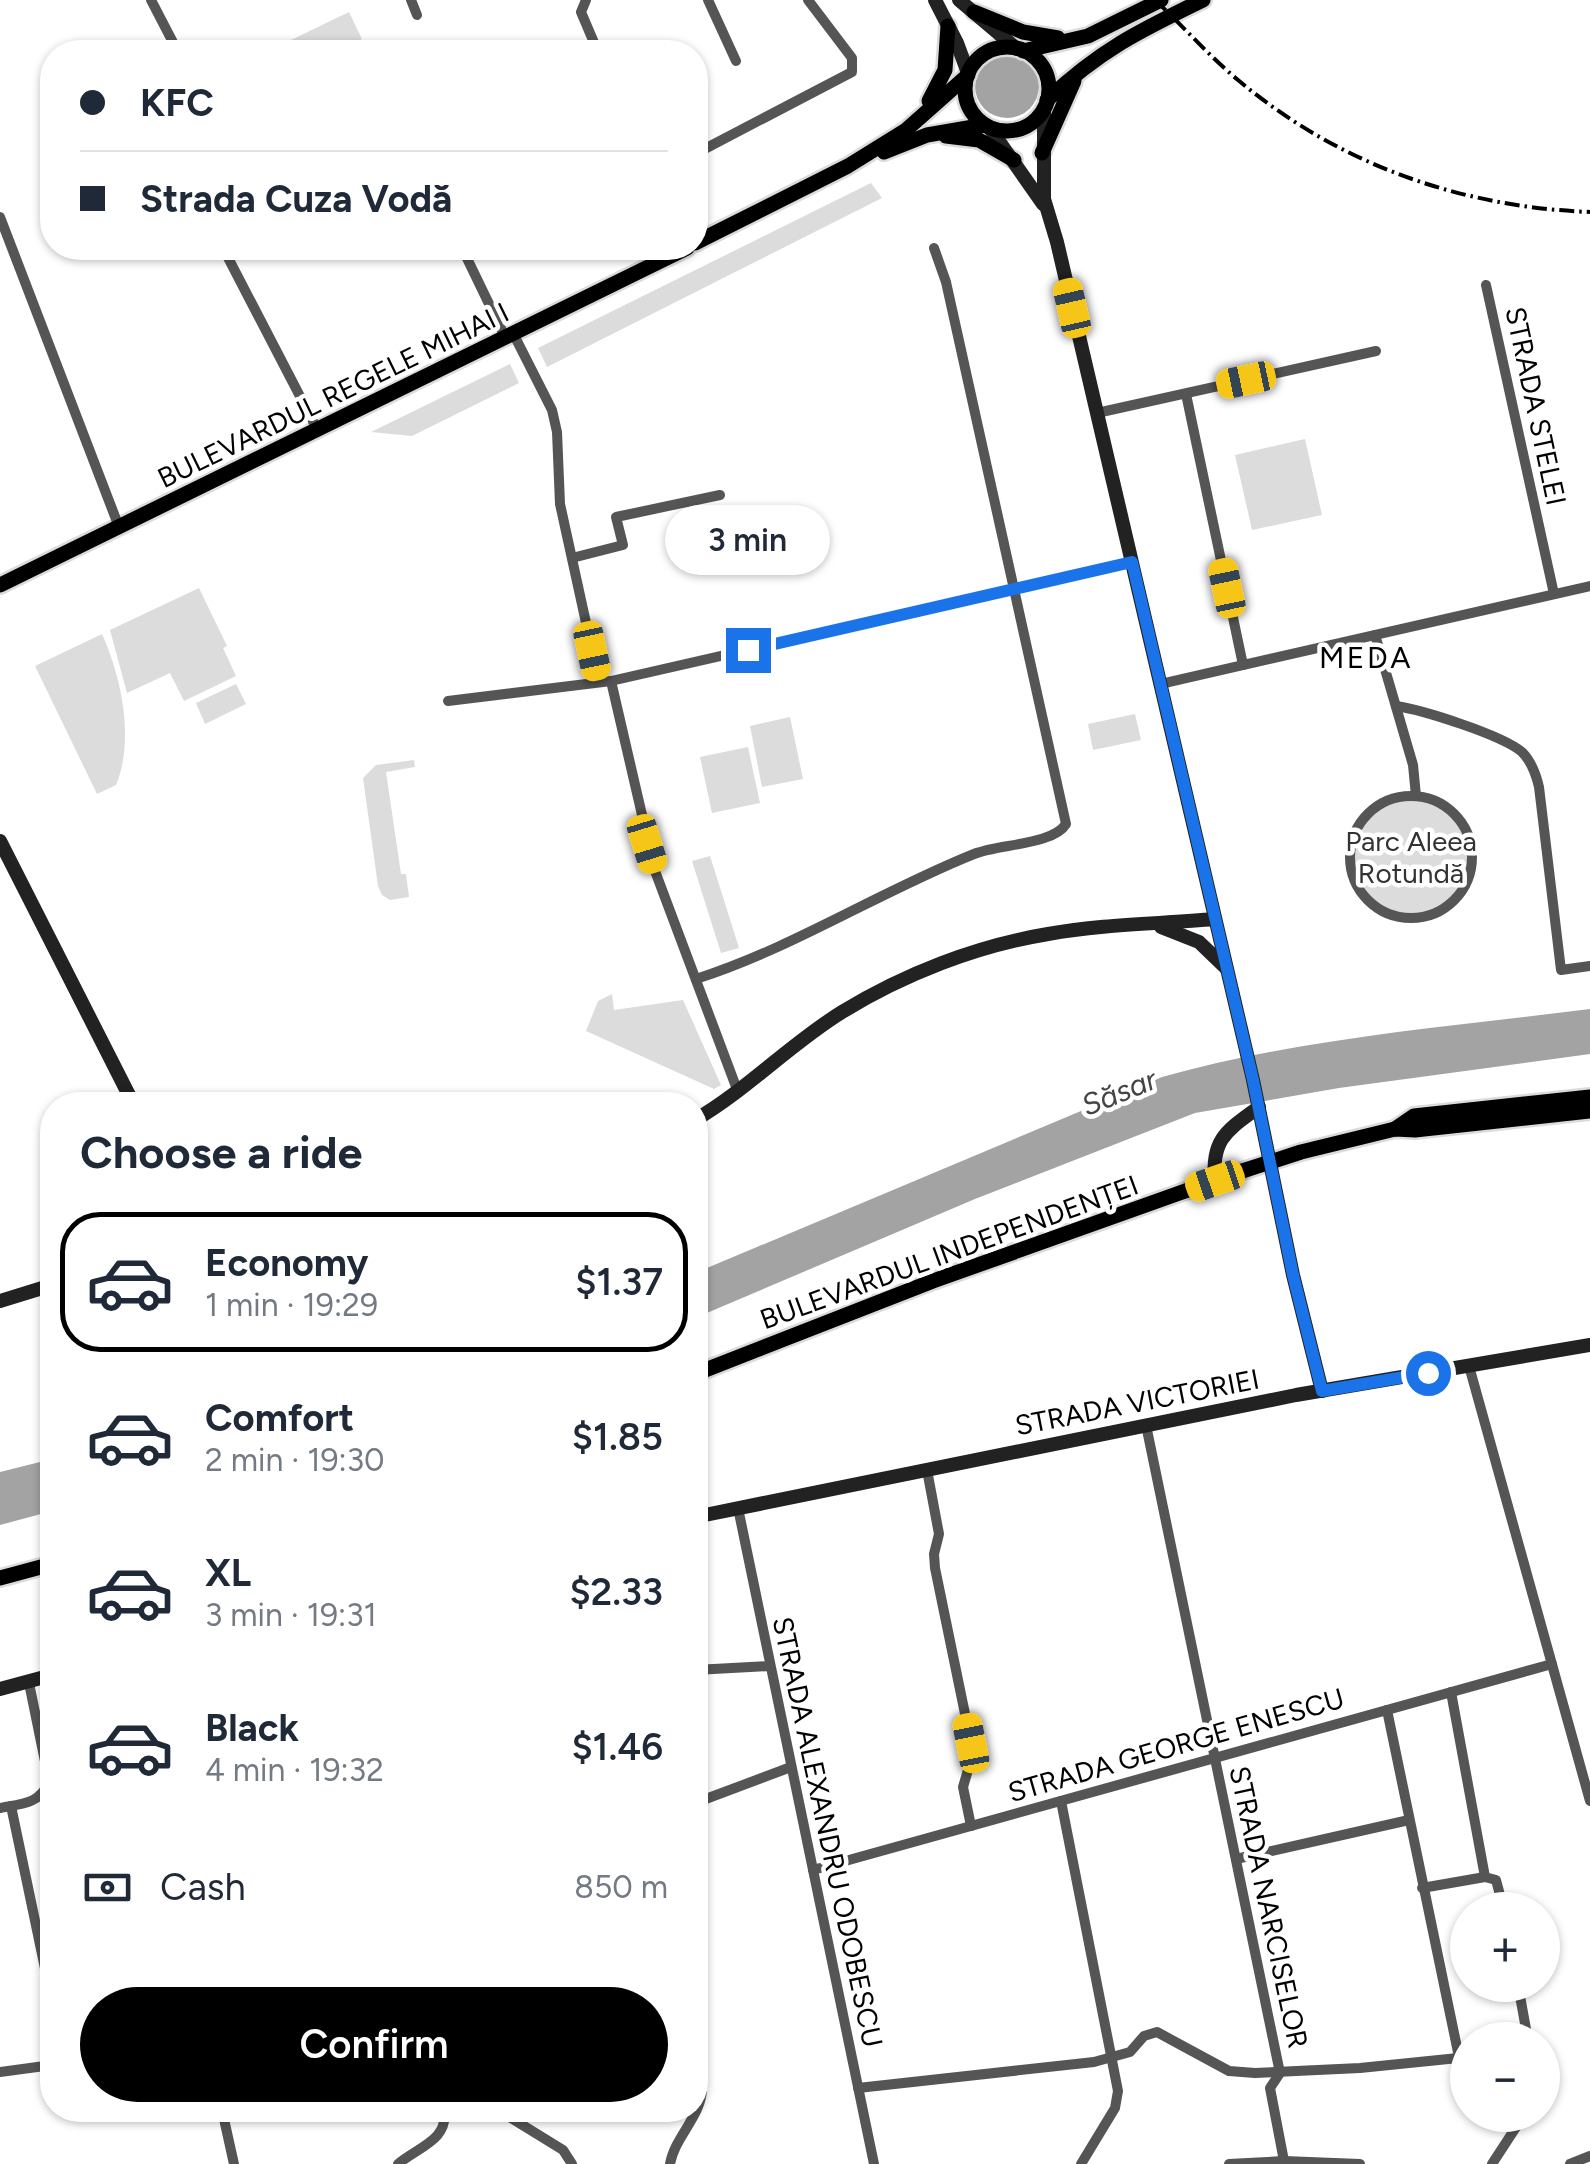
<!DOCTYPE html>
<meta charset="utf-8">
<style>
body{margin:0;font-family:Figtree,sans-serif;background:#f2f2f3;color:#1f2937;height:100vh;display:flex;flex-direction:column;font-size:38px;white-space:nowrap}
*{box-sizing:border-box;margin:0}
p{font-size:32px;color:#747a83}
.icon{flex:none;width:55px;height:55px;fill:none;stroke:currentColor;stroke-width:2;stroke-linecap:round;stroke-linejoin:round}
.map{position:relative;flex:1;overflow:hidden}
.sheet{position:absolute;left:40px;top:1092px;width:668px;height:1030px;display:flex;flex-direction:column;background:#fff;border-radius:40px;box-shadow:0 2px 8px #0004}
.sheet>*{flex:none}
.top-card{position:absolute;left:40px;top:40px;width:668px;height:220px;border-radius:40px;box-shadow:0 2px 8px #0004;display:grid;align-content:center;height:220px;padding:0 40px;background:#fff}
.controls{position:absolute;left:1450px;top:1892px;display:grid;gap:20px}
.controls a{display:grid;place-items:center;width:110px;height:110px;border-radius:50%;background:#fff;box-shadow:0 2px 8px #0004;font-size:50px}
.end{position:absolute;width:45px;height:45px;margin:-22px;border:12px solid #1a73e8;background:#fff;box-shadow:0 0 0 5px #fff}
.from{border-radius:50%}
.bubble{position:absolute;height:70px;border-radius:35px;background:#fff;box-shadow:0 2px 8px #0004;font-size:32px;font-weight:600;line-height:70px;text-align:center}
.car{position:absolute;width:30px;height:60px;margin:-30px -15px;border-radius:12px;box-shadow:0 0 8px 2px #0007;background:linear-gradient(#f5c518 24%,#345 0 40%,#f5c518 0 76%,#345 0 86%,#f5c518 0)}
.top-card b{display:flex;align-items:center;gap:35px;height:95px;font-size:38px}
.top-card b+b{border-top:2px solid #e0e1e3}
.top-card i{width:25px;height:25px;background:#1f2937}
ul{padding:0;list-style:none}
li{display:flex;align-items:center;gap:30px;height:140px;margin:0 20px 15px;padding:0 20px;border:5px solid transparent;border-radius:40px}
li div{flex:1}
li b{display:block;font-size:38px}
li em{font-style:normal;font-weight:600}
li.active{border-color:#000}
li>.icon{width:90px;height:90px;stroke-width:1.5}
h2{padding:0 40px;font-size:45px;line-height:120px}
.pay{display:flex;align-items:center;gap:25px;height:110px;padding:0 40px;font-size:38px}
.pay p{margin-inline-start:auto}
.button{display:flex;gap:20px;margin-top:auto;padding:20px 40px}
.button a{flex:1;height:115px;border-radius:60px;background:#000;color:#fff;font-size:40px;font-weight:600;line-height:115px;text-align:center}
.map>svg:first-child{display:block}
.green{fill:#dcdcdc}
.water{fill:#a3a3a3}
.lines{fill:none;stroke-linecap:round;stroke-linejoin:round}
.primary-casing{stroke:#dbdbdb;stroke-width:20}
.street{stroke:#555;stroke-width:10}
.secondary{stroke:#222;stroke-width:14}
.primary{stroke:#000;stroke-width:15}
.rail{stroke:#000;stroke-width:4;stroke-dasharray:15 5 2.5 5;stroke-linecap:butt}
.route{stroke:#1a73e8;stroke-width:12}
.labels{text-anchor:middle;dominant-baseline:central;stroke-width:9;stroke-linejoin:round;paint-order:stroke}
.street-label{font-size:28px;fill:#000;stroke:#fff}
.park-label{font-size:28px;fill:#333;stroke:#fff}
.neighbourhood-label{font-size:30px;letter-spacing:2.5px;fill:#000;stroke:#fff}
.water-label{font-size:30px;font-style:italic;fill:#444;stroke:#fff}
</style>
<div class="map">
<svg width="1590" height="2164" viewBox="0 0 1590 2164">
<rect width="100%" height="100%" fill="#fff"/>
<!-- green -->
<g class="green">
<path d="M349,12L362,39L336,52H297L291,40Z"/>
<path d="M871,183L882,198L547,367L538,348Z"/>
<path d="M510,364L519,383L412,436L371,432Z"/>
<path d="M1305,439L1322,515L1252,530L1235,455Z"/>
<path d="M199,588L227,646L223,648L236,676L184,701L170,673L127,693L110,630Z"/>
<path d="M102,634C121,676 135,740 116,785L97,794L35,666Z"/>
<path d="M236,684L246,704L205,724L196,703Z"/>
<path d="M1135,714L1141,740L1093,750L1088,724Z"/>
<path d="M790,717L803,779L762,787L750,726Z"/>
<path d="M748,747L760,803L712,813L700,757Z"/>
<path d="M414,760L415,767L386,772L401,874H406L409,897L390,900L382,895L378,886L363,778L376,765Z"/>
<circle cx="1411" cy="857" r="58"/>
<path d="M710,856L739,948L721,953L692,861Z"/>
<path d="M612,994L614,1010L683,1000L721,1085L714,1089L586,1031L598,1001Z"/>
</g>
<!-- water -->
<g class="water">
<circle cx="1007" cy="86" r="32"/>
<path d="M1590,1009V1054L1339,1088L1195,1113L975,1199L695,1318V1273L1162,1077C1301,1038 1447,1027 1590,1009Z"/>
<path d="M52,1459V1511L0,1525V1472Z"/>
</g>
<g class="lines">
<defs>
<g id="primary">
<path d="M974,12L1023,32L1058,38"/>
<circle cx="1007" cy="89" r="42"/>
<path d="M1023,51L1088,36L1161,0"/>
<path d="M1047,100C1100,50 1139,31 1203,0"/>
<path d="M929,101L945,70L948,26"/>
<path d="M946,136L979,140L1014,160"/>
<path d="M884,152L927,135L985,125"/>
<path d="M1042,153L1074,81"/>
<path d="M695,243L848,166L906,130L968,75"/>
<path d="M0,585L687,248"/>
<path d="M1395,1129L1414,1116L1590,1097"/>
<path d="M695,1374L933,1281L1230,1175L1301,1152L1395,1129L1415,1130L1590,1111"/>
<path d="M0,1578L52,1564"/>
</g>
</defs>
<!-- primary casing -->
<use href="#primary" class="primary-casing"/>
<!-- street -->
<g class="street">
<path d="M151,0L178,52"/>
<path d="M411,0L417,15"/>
<path d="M586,0L581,12L598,52"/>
<path d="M708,0L736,61"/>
<path d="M695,154L852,72V58L808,0"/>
<path d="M0,217L119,527"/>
<path d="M223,248L318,431"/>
<path d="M462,248L506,339"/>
<path d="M1486,285L1554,594"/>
<path d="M514,335L552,410L557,432L560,504L599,682"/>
<path d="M1186,394L1243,665"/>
<path d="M1097,413L1376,351"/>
<path d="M572,558L623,545L616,517L720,495"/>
<path d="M1375,635L1413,765L1416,796"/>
<path d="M611,681L655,871L738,1092"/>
<path d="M1160,684L1590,586"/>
<path d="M448,701L611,681L1132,562"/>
<path d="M1396,706C1423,710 1502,735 1522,752C1532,762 1536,774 1539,787L1561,970L1590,966"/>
<circle cx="1411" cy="857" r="61"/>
<path d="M696,979C793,948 879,892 974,854C998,844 1053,845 1066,824L946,282L934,248"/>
<path d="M1469,1366L1590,1801"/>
<path d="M1146,1425L1280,2073L1270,2088L1284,2161"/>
<path d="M927,1470L939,1534L934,1554L935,1568L971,1743V1760L963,1787L971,1826"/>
<path d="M738,1508L874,2164"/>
<path d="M695,1670L770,1666"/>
<path d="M1451,1692L1485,1877L1496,1880L1504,1910"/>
<path d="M1387,1710L1459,2057"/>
<path d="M1061,1801L1118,2091L1115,2108L1081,2164"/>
<path d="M695,1803L791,1767"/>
<path d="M11,1806L52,2002"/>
<path d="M0,1808C21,1804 41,1804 49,1781L29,1683"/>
<path d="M1236,1859L1409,1820"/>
<path d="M813,1870L1552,1664"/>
<path d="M1422,1888L1485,1877"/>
<path d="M1518,1985L1528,2040"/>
<path d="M0,2072L52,2065"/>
<path d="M858,2088L1094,2062L1130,2052L1144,2036L1157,2032L1229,2071L1255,2073L1360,2068L1468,2057"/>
<path d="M222,2110L234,2164"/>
<path d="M306,2110L308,2116"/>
<path d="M498,2110L563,2150L572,2164"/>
<path d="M398,2164C418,2147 449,2140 444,2110"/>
<path d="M670,2164C675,2136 702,2116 702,2088C703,2075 698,2060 695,2047"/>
<path d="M1229,2164L1284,2161L1360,2164"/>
<path d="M1492,2164L1524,2115"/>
<path d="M1570,2164L1590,2156"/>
</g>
<!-- secondary -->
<g class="secondary">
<path d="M935,0L957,43L968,73"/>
<path d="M959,0L1017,49"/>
<path d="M1044,109V199L1057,242L1253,1080L1293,1275L1322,1391"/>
<path d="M989,127L1043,204"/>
<path d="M0,841L134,1105"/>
<path d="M1161,927L1199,942L1226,968"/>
<path d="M695,1120C748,1089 790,1044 842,1012C904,974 976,946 1048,934C1103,924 1159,924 1215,919"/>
<path d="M1215,1181C1211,1138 1228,1130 1259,1107"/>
<path d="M0,1301L52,1285"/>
<path d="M695,1517L1296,1395L1590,1345"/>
<path d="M0,1689L52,1675"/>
</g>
<!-- primary -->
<use href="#primary" class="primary"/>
<!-- rail -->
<path class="rail" d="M1155,0C1183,26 1209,56 1238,80C1338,164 1460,207 1590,212"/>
</g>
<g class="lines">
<!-- route -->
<path class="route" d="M748,650L1132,562L1253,1080L1293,1275L1322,1391L1428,1373"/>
</g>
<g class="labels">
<!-- street labels -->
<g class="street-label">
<text transform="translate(333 395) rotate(-26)">BULEVARDUL REGELE MIHAI I</text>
<text transform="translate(1536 406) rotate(78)">STRADA STELEI</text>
<text transform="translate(949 1252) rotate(-20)">BULEVARDUL INDEPENDENȚEI</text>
<text transform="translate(1137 1402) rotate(-11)">STRADA VICTORIEI</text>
<text transform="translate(1176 1745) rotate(-16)">STRADA GEORGE ENESCU</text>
<text transform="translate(828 1832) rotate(78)">STRADA ALEXANDRU ODOBESCU</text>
<text transform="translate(1269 1907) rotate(78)">STRADA NARCISELOR</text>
</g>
<!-- park labels -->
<g class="park-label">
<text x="1411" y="841">Parc Aleea<tspan x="1411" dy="32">Rotundă</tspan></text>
</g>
<!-- neighbourhood labels -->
<g class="neighbourhood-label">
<text x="1366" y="657">MEDA</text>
</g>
<!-- water labels -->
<g class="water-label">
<text transform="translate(1119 1092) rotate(-22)">Săsar</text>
</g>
</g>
</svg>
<div class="controls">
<a>+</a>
<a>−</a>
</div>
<i class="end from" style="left:1428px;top:1373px"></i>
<i class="end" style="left:748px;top:650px"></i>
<div class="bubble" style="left:665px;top:505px;width:165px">3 min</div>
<i class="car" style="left:1072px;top:308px;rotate:347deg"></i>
<i class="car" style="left:1246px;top:380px;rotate:258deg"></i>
<i class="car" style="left:1227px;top:588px;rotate:348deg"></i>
<i class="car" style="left:592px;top:651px;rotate:168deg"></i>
<i class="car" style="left:647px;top:844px;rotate:163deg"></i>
<i class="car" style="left:1215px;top:1181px;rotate:251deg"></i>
<i class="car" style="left:971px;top:1743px;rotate:349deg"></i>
<div class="top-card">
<b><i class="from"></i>KFC</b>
<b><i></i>Strada Cuza Vodă</b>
</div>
<section class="sheet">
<h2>Choose a ride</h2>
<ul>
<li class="active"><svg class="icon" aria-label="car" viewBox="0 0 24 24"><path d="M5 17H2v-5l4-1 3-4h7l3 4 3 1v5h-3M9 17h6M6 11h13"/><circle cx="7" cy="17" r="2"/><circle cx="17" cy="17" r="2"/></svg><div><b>Economy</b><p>1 min · 19:29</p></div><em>$1.37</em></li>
<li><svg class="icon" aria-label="car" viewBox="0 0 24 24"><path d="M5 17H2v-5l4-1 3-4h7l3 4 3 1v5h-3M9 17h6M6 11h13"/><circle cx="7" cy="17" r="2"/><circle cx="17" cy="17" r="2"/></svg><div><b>Comfort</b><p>2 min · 19:30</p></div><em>$1.85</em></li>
<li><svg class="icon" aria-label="car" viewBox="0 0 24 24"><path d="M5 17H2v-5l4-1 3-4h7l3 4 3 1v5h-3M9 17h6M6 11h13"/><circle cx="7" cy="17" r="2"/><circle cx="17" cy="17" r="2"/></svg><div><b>XL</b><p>3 min · 19:31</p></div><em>$2.33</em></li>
<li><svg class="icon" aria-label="car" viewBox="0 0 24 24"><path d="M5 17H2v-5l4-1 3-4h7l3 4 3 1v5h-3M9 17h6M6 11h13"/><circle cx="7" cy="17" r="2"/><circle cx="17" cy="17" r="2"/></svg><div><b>Black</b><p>4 min · 19:32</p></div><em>$1.46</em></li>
</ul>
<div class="pay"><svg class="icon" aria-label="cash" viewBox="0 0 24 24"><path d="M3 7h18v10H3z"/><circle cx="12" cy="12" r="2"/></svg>Cash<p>850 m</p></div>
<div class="button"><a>Confirm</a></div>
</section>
</div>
